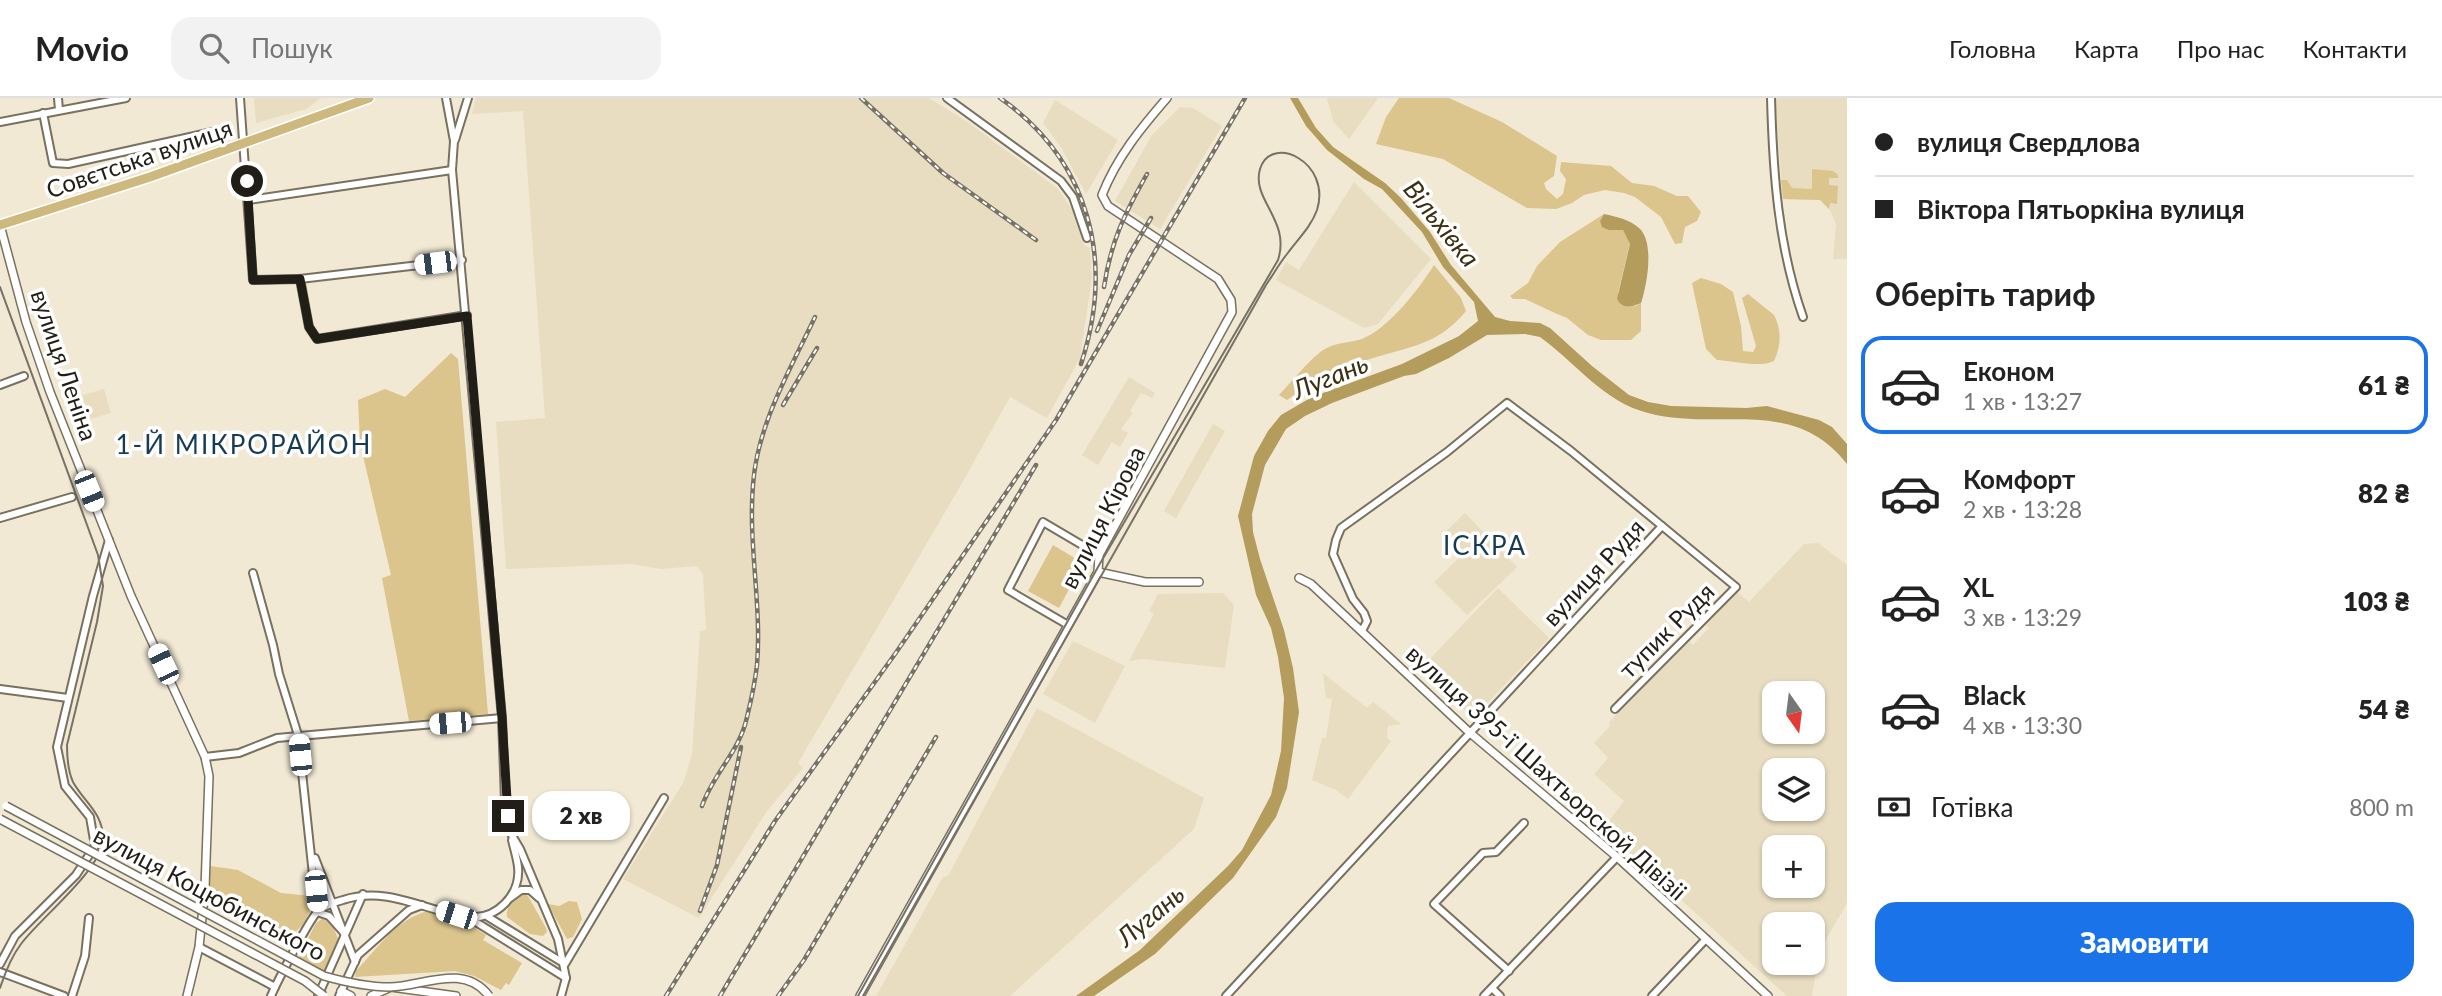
<!DOCTYPE html>
<html lang="uk">
<meta charset="utf-8">
<style>
body{margin:0;font-family:Lato,sans-serif;background:#f2f2f2;color:#222;height:100vh;display:flex;flex-direction:column;font-size:26px;white-space:nowrap}
*{box-sizing:border-box;margin:0}
p{font-size:23px;color:#767676}
.icon{flex:none;width:38px;height:38px;fill:none;stroke:currentColor;stroke-width:2;stroke-linecap:round;stroke-linejoin:round}
.map{position:relative;flex:1;overflow:hidden}
.details{display:flex;flex-direction:column;background:#fff;width:595px}
.details>*{flex:none}
.top-card{display:grid;align-content:center;height:154px;padding:0 28px;background:#fff}
.needle{width:46px;rotate:166deg}
.tools{position:absolute;left:1762px;top:583px;display:grid;gap:14px}
.tools a{display:grid;place-items:center;width:63px;height:63px;border-radius:14px;background:#fff;box-shadow:0 2px 5px #0004;font-size:35px}
.end{position:absolute;width:32px;height:32px;margin:-16px;border:9px solid #211e17;background:#fff;box-shadow:0 0 0 4px #fff}
.from{border-radius:50%}
.bubble{position:absolute;height:49px;border-radius:21px;background:#fff;box-shadow:0 2px 5px #0004;font-size:23px;font-weight:800;line-height:49px;text-align:center}
.car{position:absolute;width:21px;height:42px;margin:-21px -10px;border-radius:9px;box-shadow:0 0 5px 2px #0007;background:linear-gradient(#fff 24%,#345 0 40%,#fff 0 76%,#345 0 86%,#fff 0)}
.top-card b{display:flex;align-items:center;gap:24px;height:66px;font-size:26px}
.top-card b+b{border-top:2px solid #e0e0e0}
.top-card i{width:18px;height:18px;background:#222}
ul{padding:0;list-style:none}
li{display:flex;align-items:center;gap:21px;height:98px;margin:0 14px 10px;padding:0 14px;border:4px solid transparent;border-radius:21px}
li div{flex:1}
li b{display:block;font-size:26px}
li em{font-style:normal;font-weight:800}
li.active{border-color:#1a73e8}
li>.icon{width:63px;height:63px;stroke-width:1.5}
h2{padding:0 28px;font-size:32px;line-height:84px}
.pay{display:flex;align-items:center;gap:18px;height:77px;padding:0 28px;font-size:26px}
.pay p{margin-inline-start:auto}
.action{display:flex;gap:14px;margin-top:auto;padding:14px 28px}
.action a{flex:1;height:80px;border-radius:21px;background:#1a73e8;color:#fff;font-size:28px;font-weight:800;line-height:80px;text-align:center}
header{display:flex;align-items:center;gap:42px;box-sizing:border-box;height:98px;padding:0 35px;background:#fff;border-bottom:2px solid #e0e0e0}
header strong{font-size:33px}
nav{display:flex;gap:38px;margin-inline-start:auto;font-size:24px}
.search{width:490px;height:63px;background:#f2f2f2;display:flex;align-items:center;gap:18px;box-sizing:border-box;padding:0 24px;border-radius:21px;color:#767676;font-size:26px}
main{display:flex;flex:1;min-height:0}
.map>svg:first-child{display:block}
.built{fill:#e8ddc1;fill-rule:evenodd}
.green{fill:#dbc58d}
.water{fill:#b49c5d}
.lines{fill:none;stroke-linecap:round;stroke-linejoin:round}
.minor-casing{stroke:#78715f;stroke-width:10}
.tertiary-casing{stroke:#78715f;stroke-width:10}
.primary-casing{stroke:#fff;stroke-width:12}
.minor{stroke:#fff;stroke-width:6}
.tertiary{stroke:#fff;stroke-width:7}
.primary{stroke:#cdb97d;stroke-width:9}
.tram{stroke:#777265;stroke-width:2}
.rail-casing{stroke:#777265;stroke-width:4.5}
.rail{stroke:#fff;stroke-width:2;stroke-dasharray:5;stroke-linecap:butt}
.tertiary-bridge-casing{stroke:#78715f;stroke-width:10;stroke-linecap:butt}
.tertiary-bridge{stroke:#fff;stroke-width:7}
.route{stroke:#211e17;stroke-width:9}
.labels{text-anchor:middle;dominant-baseline:central;stroke-width:7;stroke-linejoin:round;paint-order:stroke}
.street-label{font-size:24px;fill:#211e17;stroke:#fff}
.water-label{font-size:26px;font-style:italic;fill:#3a3013;stroke:#fff}
.neighbourhood-label{font-size:26px;letter-spacing:2px;fill:#163c54;stroke:#fff}
</style>
<header>
<strong>Movio</strong>
<div class="search"><svg class="icon" aria-label="search" viewBox="0 0 24 24"><circle cx="10" cy="10" r="6"/><path d="M15 15l6 6"/></svg>Пошук</div>
<nav><a>Головна</a><a>Карта</a><a>Про нас</a><a>Контакти</a></nav>
</header>
<main>
<div class="map">
<svg width="1847" height="898" viewBox="0 0 1847 898">
<rect width="100%" height="100%" fill="#f1e9d4"/>
<!-- built -->
<g class="built">
<path d="M254,0H321L306,11L256,25Z"/>
<path d="M476,0H929L969,25L1057,90L1074,114L1084,147L1090,150L1092,179L1080,260L1047,320L1010,299L961,387L798,665L803,670L767,713L699,820L623,781L683,685L692,657L700,533L706,532L703,476L697,468L661,471L632,466L506,471L496,324L545,320L523,13L472,16Z"/>
<path d="M1327,0H1378L1349,41L1333,23Z"/>
<path d="M1775,0H1847V161H1833L1836,126L1830,112L1821,102L1783,101Z"/>
<path d="M1055,2L1118,42L1086,96L1061,49L1043,25Z"/>
<path d="M1180,9L1193,10L1222,28L1160,131L1115,103L1152,37Z"/>
<path d="M1354,84L1431,161L1378,226L1364,230L1276,182L1286,164L1299,172Z"/>
<path d="M1129,279L1155,295L1152,300L1141,295L1130,313L1133,315L1121,331L1128,335L1120,349L1112,344L1098,367L1082,357Z"/>
<path d="M104,291L111,315L86,322L79,298Z"/>
<path d="M1213,326L1225,333L1176,420L1164,413Z"/>
<path d="M1465,415L1517,469L1467,517L1434,484L1461,458L1441,438Z"/>
<path d="M1818,445L1847,467V805L1819,854L1812,898H1787L1603,731L1624,703L1594,676L1608,660L1594,645L1610,628L1609,624L1689,544L1693,547L1709,530L1706,527L1737,494L1749,504L1804,446ZM1774,595H1813V634H1774ZM1774,672H1813V710H1774ZM1774,749H1813V788H1774ZM1774,826H1813V864H1774Z"/>
<path d="M1498,490L1549,540L1473,620L1421,570Z"/>
<path d="M1223,495L1234,507L1225,570L1142,561L1129,563L1154,516L1149,513L1158,496Z"/>
<path d="M1073,543L1125,568L1095,625L1043,596Z"/>
<path d="M1323,575L1367,610L1373,604L1401,626L1388,628L1387,640L1391,643L1348,701L1336,692L1312,682L1322,640H1326L1332,601L1326,600Z"/>
<path d="M1037,610L1204,700L1194,731L1010,898H876L943,779L948,778Z"/>
</g>
<!-- green -->
<g class="green">
<path d="M1399,0H1449L1502,24L1557,58L1554,78L1544,85L1546,91L1557,101L1563,96L1566,81L1560,73L1561,64L1611,68L1632,85L1654,88L1677,98H1688L1701,114L1697,123L1685,129L1682,145L1675,146L1661,119L1635,99L1624,95L1605,92L1584,97L1572,105L1556,111L1527,110L1443,61L1376,46L1386,19Z"/>
<path d="M1812,71L1833,73L1838,77V80H1829V87L1838,88L1837,106L1830,105L1829,111L1820,102L1783,101L1781,82H1787L1792,90L1812,91Z"/>
<path d="M1604,116L1600,123L1609,132H1623L1630,145L1618,195L1635,208L1641,205V233L1631,242H1601L1588,237L1567,220L1555,215L1525,201H1513L1510,198L1528,185L1537,168L1560,144Z"/>
<path d="M1434,167L1461,200L1466,213C1437,248 1410,248 1370,261C1340,271 1314,284 1287,302L1279,297C1290,286 1312,258 1325,251C1337,244 1350,245 1362,241C1389,230 1419,191 1434,167Z"/>
<path d="M1701,180L1721,186L1733,194L1741,228L1743,253L1753,254L1756,248L1742,200L1748,196L1774,217C1782,232 1781,248 1774,263C1760,270 1733,263 1717,262L1706,251L1692,185Z"/>
<path d="M451,255L458,261L488,616L409,623L382,480L391,477L360,345L358,302L385,291L405,299Z"/>
<path d="M1053,447L1083,465L1059,510L1028,493Z"/>
<path d="M210,768L238,772L281,795L311,798C313,812 302,838 285,836L218,799L209,788Z"/>
<path d="M524,796L528,798L546,830L547,834L543,838L530,836L507,819C505,810 515,798 524,796Z"/>
<path d="M569,803L577,804L582,821L573,839L567,841L548,806L559,808Z"/>
<path d="M428,813L466,824L486,837L483,842L522,865L509,887L506,885L501,892L474,878L455,873L355,879L356,873C378,850 396,821 428,813Z"/>
<path d="M322,821L332,825L338,841L324,874L297,862L316,825Z"/>
</g>
<!-- water -->
<g class="water">
<path d="M1290,0H1298L1316,30L1333,49L1385,85L1401,100L1430,134L1451,167L1495,219L1510,223L1540,225L1550,230L1592,268L1629,297L1648,304L1671,308L1746,310L1767,308L1819,322L1832,329L1847,346V366C1793,297 1720,334 1648,315C1604,304 1576,265 1540,239L1525,236L1487,237L1449,260L1416,276L1404,278L1332,305L1305,318L1286,331L1265,367L1252,416L1253,434L1260,461L1284,532L1293,570L1299,614L1287,690L1276,719L1233,780L1155,856L1094,898H1076L1140,852L1228,768L1242,752L1271,697L1281,653L1284,600L1278,559L1271,530L1256,497L1238,418L1254,358L1268,333L1281,317L1312,299L1402,266L1459,238L1478,223L1474,204L1443,169L1422,134L1382,91L1364,81L1327,52L1306,28Z"/>
<path d="M1604,116C1617,119 1629,121 1639,130C1655,144 1647,187 1641,205C1632,209 1622,211 1617,201L1630,146L1623,132H1609L1602,129L1600,123Z"/>
</g>
<g class="lines">
<defs>
<g id="minor">
<path d="M58,0L59,12"/>
<path d="M240,0L253,182L300,181L462,162"/>
<path d="M446,0L454,43L452,72L502,620L505,702L510,734L520,751L558,841L566,880L561,898"/>
<path d="M947,0L1061,83L1073,99L1087,140"/>
<path d="M1771,0C1773,75 1778,148 1803,219"/>
<path d="M43,15L53,65L68,66L217,33"/>
<path d="M0,24L126,0"/>
<path d="M455,42L468,0"/>
<path d="M249,102L452,72"/>
<path d="M300,181L309,229L317,241L467,217"/>
<path d="M0,287L24,278"/>
<path d="M0,420L72,399"/>
<path d="M253,475L273,547L279,576L298,637L317,814L329,818L345,836"/>
<path d="M1068,527L1008,492L1043,424L1099,457"/>
<path d="M0,591L68,600"/>
<path d="M1615,611L1736,489L1662,428"/>
<path d="M205,659L239,655L277,640L502,620"/>
<path d="M315,760L355,864"/>
<path d="M204,796L298,847"/>
<path d="M510,800L521,792H530L539,800"/>
<path d="M488,819L565,866L664,700"/>
<path d="M471,821L566,880"/>
<path d="M199,849L275,889"/>
<path d="M0,866L15,838L76,777L95,748L90,719L65,688L57,649L93,498L109,442"/>
<path d="M1509,873L1434,806L1483,755L1496,754L1524,725"/>
<path d="M0,874L64,898"/>
<path d="M1492,890L1500,898"/>
<path d="M72,898L85,858L89,820"/>
<path d="M271,898C277,884 309,822 318,813C325,808 335,804 343,802C389,787 425,814 469,819C496,822 521,797 518,769C517,760 514,751 512,742"/>
<path d="M318,898L363,796"/>
<path d="M339,898L358,857L409,812L422,807"/>
<path d="M1226,898L1662,428L1571,353L1507,305L1447,354L1341,430L1336,442L1333,456L1353,501L1364,515L1367,523L1362,533"/>
<path d="M1484,898L1617,759"/>
<path d="M1652,898L1706,841"/>
</g>
<g id="tertiary">
<path d="M0,127L26,224L50,294L131,498L205,659L209,678L205,790L199,849L187,898"/>
<path d="M1098,474L1145,484H1199"/>
<path d="M1299,480L1311,486L1469,634L1617,759L1768,898"/>
<path d="M341,893L351,898"/>
<path d="M371,898L391,889L456,898"/>
<path d="M860,898L1098,474L1099,457L1232,214L1231,202L1218,181L1108,108L1102,97C1117,59 1141,30 1167,0"/>
</g>
<path id="primary" d="M0,127L150,79L369,0"/>
</defs>
<!-- minor casing -->
<use href="#minor" class="minor-casing"/>
<!-- tertiary casing -->
<use href="#tertiary" class="tertiary-casing"/>
<!-- primary casing -->
<use href="#primary" class="primary-casing"/>
<!-- minor -->
<use href="#minor" class="minor"/>
<!-- tertiary -->
<use href="#tertiary" class="tertiary"/>
<!-- primary -->
<use href="#primary" class="primary"/>
<!-- tram -->
<g class="tram">
<path d="M0,189L98,457L103,488L97,524L67,647C67,659 68,673 73,684C84,704 103,715 103,740C104,770 39,821 21,846C11,859 5,875 0,890"/>
<path d="M858,898L1098,469L1278,162C1291,122 1251,102 1260,71C1271,35 1332,64 1317,112C1311,129 1297,142 1287,156C1279,166 1273,177 1266,187L863,898"/>
</g>
<defs>
<g id="rail">
<path d="M861,0L943,75L1036,142"/>
<path d="M1000,0C1090,63 1115,163 1081,266"/>
<path d="M1104,189C1111,143 1124,117 1147,76"/>
<path d="M1097,233L1129,157L1151,120"/>
<path d="M783,307L817,250"/>
<path d="M702,708C713,676 740,653 747,619C751,603 755,584 757,567C762,507 748,447 753,387C757,327 790,272 815,219"/>
<path d="M700,813L717,767L741,649"/>
<path d="M666,898L775,723L895,556L1056,322L1245,0"/>
<path d="M720,898L1036,367"/>
<path d="M778,898L804,862L936,639"/>
</g>
</defs>
<!-- rail casing -->
<use href="#rail" class="rail-casing"/>
<!-- rail -->
<use href="#rail" class="rail"/>
<defs>
<g id="tertiary-bridge">
<path d="M6,708L324,878C345,884 368,889 390,889C422,889 463,864 489,898"/>
<path d="M0,721L305,883L324,898"/>
</g>
</defs>
<!-- tertiary-bridge casing -->
<use href="#tertiary-bridge" class="tertiary-bridge-casing"/>
<!-- tertiary-bridge -->
<use href="#tertiary-bridge" class="tertiary-bridge"/>
</g>
<g class="lines">
<!-- route -->
<path class="route" d="M247,83L253,182L300,181L309,229L317,241L467,218L502,620L508,718"/>
</g>
<g class="labels">
<!-- street labels -->
<g class="street-label">
<text transform="translate(139 60) rotate(-19)">Совєтська вулиця</text>
<text transform="translate(65 267) rotate(71)">вулиця Леніна</text>
<text transform="translate(1102 419) rotate(-63)">вулиця Кірова</text>
<text transform="translate(1593 474) rotate(-47)">вулиця Рудя</text>
<text transform="translate(1666 532) rotate(-45)">тупик Рудя</text>
<text transform="translate(1547 674) rotate(42)">вулиця 395-ї Шахтьорской Дівізіі</text>
<text transform="translate(210 795) rotate(28)">вулиця Коцюбинського</text>
</g>
<!-- water labels -->
<g class="water-label">
<text transform="translate(1442 125) rotate(51)">Вільхівка</text>
<text transform="translate(1330 278) rotate(-22)">Лугань</text>
<text transform="translate(1150 817) rotate(-40)">Лугань</text>
</g>
<!-- neighbourhood labels -->
<g class="neighbourhood-label">
<text x="244" y="346">1-Й МІКРОРАЙОН</text>
<text x="1485" y="447">ІСКРА</text>
</g>
</g>
</svg>
<div class="tools">
<a><svg class="needle" viewBox="-14 -14 28 28"><path d="M0-13l5 13h-10z" fill="#e53935"/><path d="M0 13l5-13h-10z" fill="#767676"/></svg></a>
<a><svg class="icon" aria-label="layers" viewBox="0 0 24 24"><path d="M12 4l9 5-9 5-9-5zM3 14l9 5 9-5"/></svg></a>
<a>+</a>
<a>−</a>
</div>
<i class="end from" style="left:247px;top:83px"></i>
<i class="end" style="left:508px;top:718px"></i>
<div class="bubble" style="left:532px;top:693px;width:98px">2 хв</div>
<i class="car" style="left:435px;top:165px;rotate:263deg"></i>
<i class="car" style="left:89px;top:393px;rotate:158deg"></i>
<i class="car" style="left:163px;top:566px;rotate:335deg"></i>
<i class="car" style="left:450px;top:625px;rotate:265deg"></i>
<i class="car" style="left:300px;top:657px;rotate:355deg"></i>
<i class="car" style="left:316px;top:793px;rotate:175deg"></i>
<i class="car" style="left:456px;top:817px;rotate:288deg"></i>
</div>
<section class="details">
<div class="top-card">
<b><i class="from"></i>вулиця Свердлова</b>
<b><i></i>Віктора Пятьоркіна вулиця</b>
</div>
<h2>Оберіть тариф</h2>
<ul>
<li class="active"><svg class="icon" aria-label="car" viewBox="0 0 24 24"><path d="M5 17H2v-5l4-1 3-4h7l3 4 3 1v5h-3M9 17h6M6 11h13"/><circle cx="7" cy="17" r="2"/><circle cx="17" cy="17" r="2"/></svg><div><b>Економ</b><p>1 хв · 13:27</p></div><em>61 ₴</em></li>
<li><svg class="icon" aria-label="car" viewBox="0 0 24 24"><path d="M5 17H2v-5l4-1 3-4h7l3 4 3 1v5h-3M9 17h6M6 11h13"/><circle cx="7" cy="17" r="2"/><circle cx="17" cy="17" r="2"/></svg><div><b>Комфорт</b><p>2 хв · 13:28</p></div><em>82 ₴</em></li>
<li><svg class="icon" aria-label="car" viewBox="0 0 24 24"><path d="M5 17H2v-5l4-1 3-4h7l3 4 3 1v5h-3M9 17h6M6 11h13"/><circle cx="7" cy="17" r="2"/><circle cx="17" cy="17" r="2"/></svg><div><b>XL</b><p>3 хв · 13:29</p></div><em>103 ₴</em></li>
<li><svg class="icon" aria-label="car" viewBox="0 0 24 24"><path d="M5 17H2v-5l4-1 3-4h7l3 4 3 1v5h-3M9 17h6M6 11h13"/><circle cx="7" cy="17" r="2"/><circle cx="17" cy="17" r="2"/></svg><div><b>Black</b><p>4 хв · 13:30</p></div><em>54 ₴</em></li>
</ul>
<div class="pay"><svg class="icon" aria-label="cash" viewBox="0 0 24 24"><path d="M3 7h18v10H3z"/><circle cx="12" cy="12" r="2"/></svg>Готівка<p>800 m</p></div>
<div class="action"><a>Замовити</a></div>
</section>
</main>
